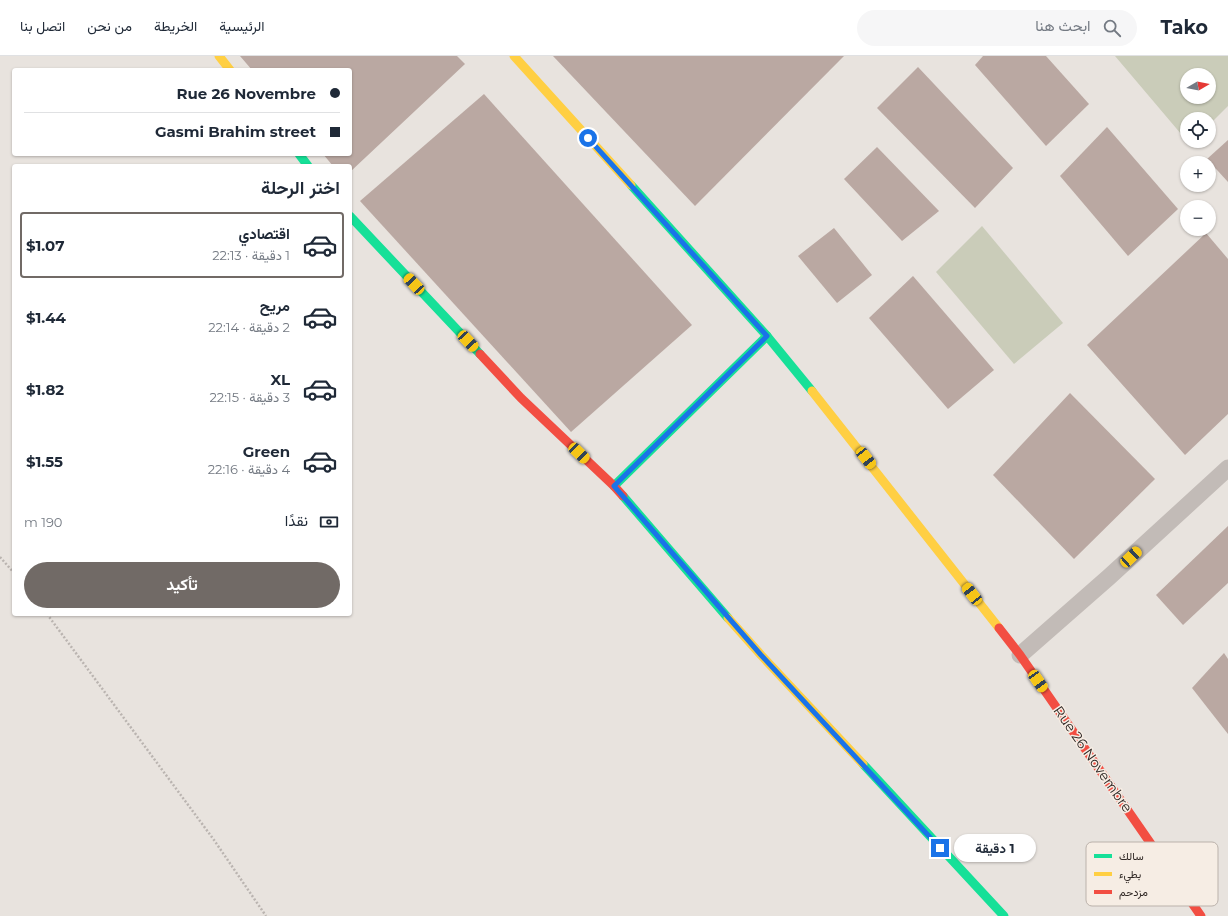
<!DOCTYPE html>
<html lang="ar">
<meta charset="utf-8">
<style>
body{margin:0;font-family:Montserrat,Vazirmatn,sans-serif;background:#f6f6f7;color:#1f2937;direction:rtl;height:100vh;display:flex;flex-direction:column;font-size:15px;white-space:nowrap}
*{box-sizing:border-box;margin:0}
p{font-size:13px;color:#747a83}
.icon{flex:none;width:22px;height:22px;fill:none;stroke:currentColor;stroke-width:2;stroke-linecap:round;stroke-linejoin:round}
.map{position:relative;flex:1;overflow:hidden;direction:ltr}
.drawer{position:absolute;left:12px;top:108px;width:340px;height:452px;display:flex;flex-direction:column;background:#fff;border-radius:4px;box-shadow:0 1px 3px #0004;direction:rtl}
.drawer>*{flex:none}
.banner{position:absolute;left:12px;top:12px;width:340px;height:88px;border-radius:4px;box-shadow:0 1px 3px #0004;direction:rtl;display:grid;align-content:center;height:88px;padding:0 12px;background:#fff}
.needle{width:26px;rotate:80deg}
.buttons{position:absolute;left:1180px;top:12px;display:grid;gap:8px}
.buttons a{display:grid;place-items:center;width:36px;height:36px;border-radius:50%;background:#fff;box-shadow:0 1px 3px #0004;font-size:20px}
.end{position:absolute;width:18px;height:18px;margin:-9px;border:5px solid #1a73e8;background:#fff;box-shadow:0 0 0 2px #fff}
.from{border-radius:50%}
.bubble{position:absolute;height:28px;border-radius:14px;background:#fff;box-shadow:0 1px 3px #0004;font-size:13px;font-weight:700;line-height:28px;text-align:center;direction:rtl}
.car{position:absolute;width:12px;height:24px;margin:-12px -6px;border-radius:5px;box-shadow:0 0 3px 1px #0007;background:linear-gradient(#f5c518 24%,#345 0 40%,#f5c518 0 76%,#345 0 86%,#f5c518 0)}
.banner b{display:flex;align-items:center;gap:14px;height:38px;font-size:15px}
.banner b+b{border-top:1px solid #e0e1e3}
.banner i{width:10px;height:10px;background:#1f2937}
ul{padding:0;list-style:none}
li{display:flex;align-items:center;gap:12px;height:66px;margin:0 8px 6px;padding:0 4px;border:2px solid transparent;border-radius:4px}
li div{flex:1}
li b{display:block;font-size:15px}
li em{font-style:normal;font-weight:700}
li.active{border-color:#716a66}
li>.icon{width:36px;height:36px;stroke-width:1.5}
h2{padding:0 12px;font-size:18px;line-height:48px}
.pay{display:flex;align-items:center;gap:10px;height:44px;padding:0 12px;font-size:15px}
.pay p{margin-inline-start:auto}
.primary-button{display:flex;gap:8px;margin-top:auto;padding:8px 12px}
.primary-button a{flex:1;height:46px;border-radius:24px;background:#716a66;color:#fff;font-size:16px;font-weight:700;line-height:46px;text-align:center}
header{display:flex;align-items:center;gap:24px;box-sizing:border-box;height:56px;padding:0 20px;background:#fff;border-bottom:1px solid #e0e1e3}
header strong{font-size:19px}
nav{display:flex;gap:22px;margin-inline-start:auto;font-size:14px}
.search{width:280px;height:36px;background:#f6f6f7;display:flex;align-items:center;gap:10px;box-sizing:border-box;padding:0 14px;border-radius:22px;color:#747a83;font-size:15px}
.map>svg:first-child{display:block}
.green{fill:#caccb9;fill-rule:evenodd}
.building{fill:#baa8a2}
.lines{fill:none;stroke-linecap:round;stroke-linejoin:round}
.path{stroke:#bab4b0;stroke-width:2.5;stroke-dasharray:2 2;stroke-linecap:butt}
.lane{stroke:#c2bbb7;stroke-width:17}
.fast{stroke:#16e098;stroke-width:9}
.slow{stroke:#ffcf43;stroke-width:9}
.jam{stroke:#f24e42;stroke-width:9}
.route{stroke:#1a73e8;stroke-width:5}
.labels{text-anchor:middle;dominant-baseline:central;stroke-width:3;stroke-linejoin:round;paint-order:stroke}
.street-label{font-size:14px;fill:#312926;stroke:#f6ede4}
.key{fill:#f6ede4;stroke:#bbb2ab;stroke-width:1}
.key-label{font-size:11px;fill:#312926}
</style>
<header>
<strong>Tako</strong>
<div class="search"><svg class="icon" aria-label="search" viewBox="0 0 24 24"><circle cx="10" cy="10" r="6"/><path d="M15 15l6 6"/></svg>ابحث هنا</div>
<nav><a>الرئيسية</a><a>الخريطة</a><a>من نحن</a><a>اتصل بنا</a></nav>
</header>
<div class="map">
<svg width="1228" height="860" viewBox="0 0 1228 860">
<rect width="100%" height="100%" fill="#e8e3de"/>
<!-- green -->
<g class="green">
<path d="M1115,0H1228V50L1209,69V63H1187V85ZM1187,19H1209V41H1187Z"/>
<path d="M982,170L1063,267L1014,308L936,216Z"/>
</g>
<!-- building -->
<g class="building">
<path d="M240,0H457L465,8L350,116V110H333L323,98H350V14H252Z"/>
<path d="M553,0H844L695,150Z"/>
<path d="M983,0H1046L1089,48L1046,90L975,9Z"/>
<path d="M918,11L1013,112L975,152L877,52Z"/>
<path d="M484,38L692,269L571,376L360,145Z"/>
<path d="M1107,71L1178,153L1128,200L1060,120Z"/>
<path d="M1228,84V126L1207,103Z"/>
<path d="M877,91L939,155L902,185L844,123Z"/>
<path d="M834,172L872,219L837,247L798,200Z"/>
<path d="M1206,177L1228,203V358L1185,399L1087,289Z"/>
<path d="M913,220L994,314L948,353L869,262Z"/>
<path d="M1070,337L1155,423L1074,503L993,419Z"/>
<path d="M1228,470V527L1183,569L1156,539Z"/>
<path d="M1224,597L1228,603V678L1192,632Z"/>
</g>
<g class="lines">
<!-- path -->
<g class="path">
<path d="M0,501L14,517"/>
<path d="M47,558L214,784L266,860"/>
</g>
<!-- lane -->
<path class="lane" d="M1020,599L1109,521L1228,412"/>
<!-- fast -->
<g class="fast">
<path d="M299,98L308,110"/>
<path d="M631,129L767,280L812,335"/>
<path d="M350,160L480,298"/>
<path d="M614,430L767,280"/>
<path d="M623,440L728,562"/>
<path d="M863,708L1004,860"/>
</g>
<!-- slow -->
<g class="slow">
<path d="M219,0L230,14"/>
<path d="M514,0L631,129"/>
<path d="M812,335L999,572"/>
<path d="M728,562L761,599L863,708"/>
</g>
<!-- jam -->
<g class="jam">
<path d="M480,298L521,342L614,430L623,440"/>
<path d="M999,572L1020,599L1201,860"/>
</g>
</g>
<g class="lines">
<!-- route -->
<path class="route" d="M588,82L767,280L614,430L761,599L940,792"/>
</g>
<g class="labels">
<!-- street labels -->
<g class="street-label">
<text transform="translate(1093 703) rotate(55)">Rue 26 Novembre</text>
</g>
</g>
<!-- legend -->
<rect x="1086" y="786" width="132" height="64" rx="6" class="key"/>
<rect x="1094" y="798" width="18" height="4" fill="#16e098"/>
<rect x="1094" y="816" width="18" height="4" fill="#ffcf43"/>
<rect x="1094" y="834" width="18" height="4" fill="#f24e42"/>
<g class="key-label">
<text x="1119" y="804">سالك</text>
<text x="1119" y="822">بطيء</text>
<text x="1119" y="840">مزدحم</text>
</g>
</svg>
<div class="buttons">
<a><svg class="needle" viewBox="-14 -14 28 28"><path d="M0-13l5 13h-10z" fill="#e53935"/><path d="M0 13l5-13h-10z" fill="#747a83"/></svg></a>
<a><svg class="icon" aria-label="locate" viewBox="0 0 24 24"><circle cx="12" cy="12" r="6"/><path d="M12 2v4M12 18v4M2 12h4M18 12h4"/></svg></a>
<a>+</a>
<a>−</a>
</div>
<i class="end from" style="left:588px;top:82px"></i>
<i class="end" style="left:940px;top:792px"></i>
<div class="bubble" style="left:954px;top:778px;width:82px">1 دقيقة</div>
<i class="car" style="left:414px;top:228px;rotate:317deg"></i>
<i class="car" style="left:468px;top:285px;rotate:137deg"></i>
<i class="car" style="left:579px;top:397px;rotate:134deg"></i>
<i class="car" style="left:866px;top:402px;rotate:142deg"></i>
<i class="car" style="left:1131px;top:501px;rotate:47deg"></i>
<i class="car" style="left:972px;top:538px;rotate:322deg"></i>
<i class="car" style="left:1038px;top:625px;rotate:145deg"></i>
<div class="banner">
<b><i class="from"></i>Rue 26 Novembre</b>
<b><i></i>Gasmi Brahim street</b>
</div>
<section class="drawer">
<h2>اختر الرحلة</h2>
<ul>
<li class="active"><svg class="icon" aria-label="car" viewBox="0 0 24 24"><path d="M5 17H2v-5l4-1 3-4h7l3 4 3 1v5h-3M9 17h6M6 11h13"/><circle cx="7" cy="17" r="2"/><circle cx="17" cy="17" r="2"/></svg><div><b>اقتصادي</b><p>1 دقيقة · 22:13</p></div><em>$1.07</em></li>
<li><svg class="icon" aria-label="car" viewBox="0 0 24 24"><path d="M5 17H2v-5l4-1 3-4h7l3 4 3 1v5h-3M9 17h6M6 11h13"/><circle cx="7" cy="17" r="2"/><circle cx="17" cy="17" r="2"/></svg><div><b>مريح</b><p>2 دقيقة · 22:14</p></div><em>$1.44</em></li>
<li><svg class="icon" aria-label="car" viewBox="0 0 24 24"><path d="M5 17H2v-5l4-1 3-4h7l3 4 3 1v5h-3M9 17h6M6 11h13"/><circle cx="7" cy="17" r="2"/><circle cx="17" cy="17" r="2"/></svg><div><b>XL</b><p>3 دقيقة · 22:15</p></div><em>$1.82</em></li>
<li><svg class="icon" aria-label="car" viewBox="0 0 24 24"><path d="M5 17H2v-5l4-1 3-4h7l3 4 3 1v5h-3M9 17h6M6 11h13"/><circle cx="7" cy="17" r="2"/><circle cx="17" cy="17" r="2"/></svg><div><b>Green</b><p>4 دقيقة · 22:16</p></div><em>$1.55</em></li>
</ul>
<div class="pay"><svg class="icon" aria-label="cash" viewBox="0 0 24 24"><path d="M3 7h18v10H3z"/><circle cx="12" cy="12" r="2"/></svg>نقدًا<p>190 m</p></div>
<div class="primary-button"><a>تأكيد</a></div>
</section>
</div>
